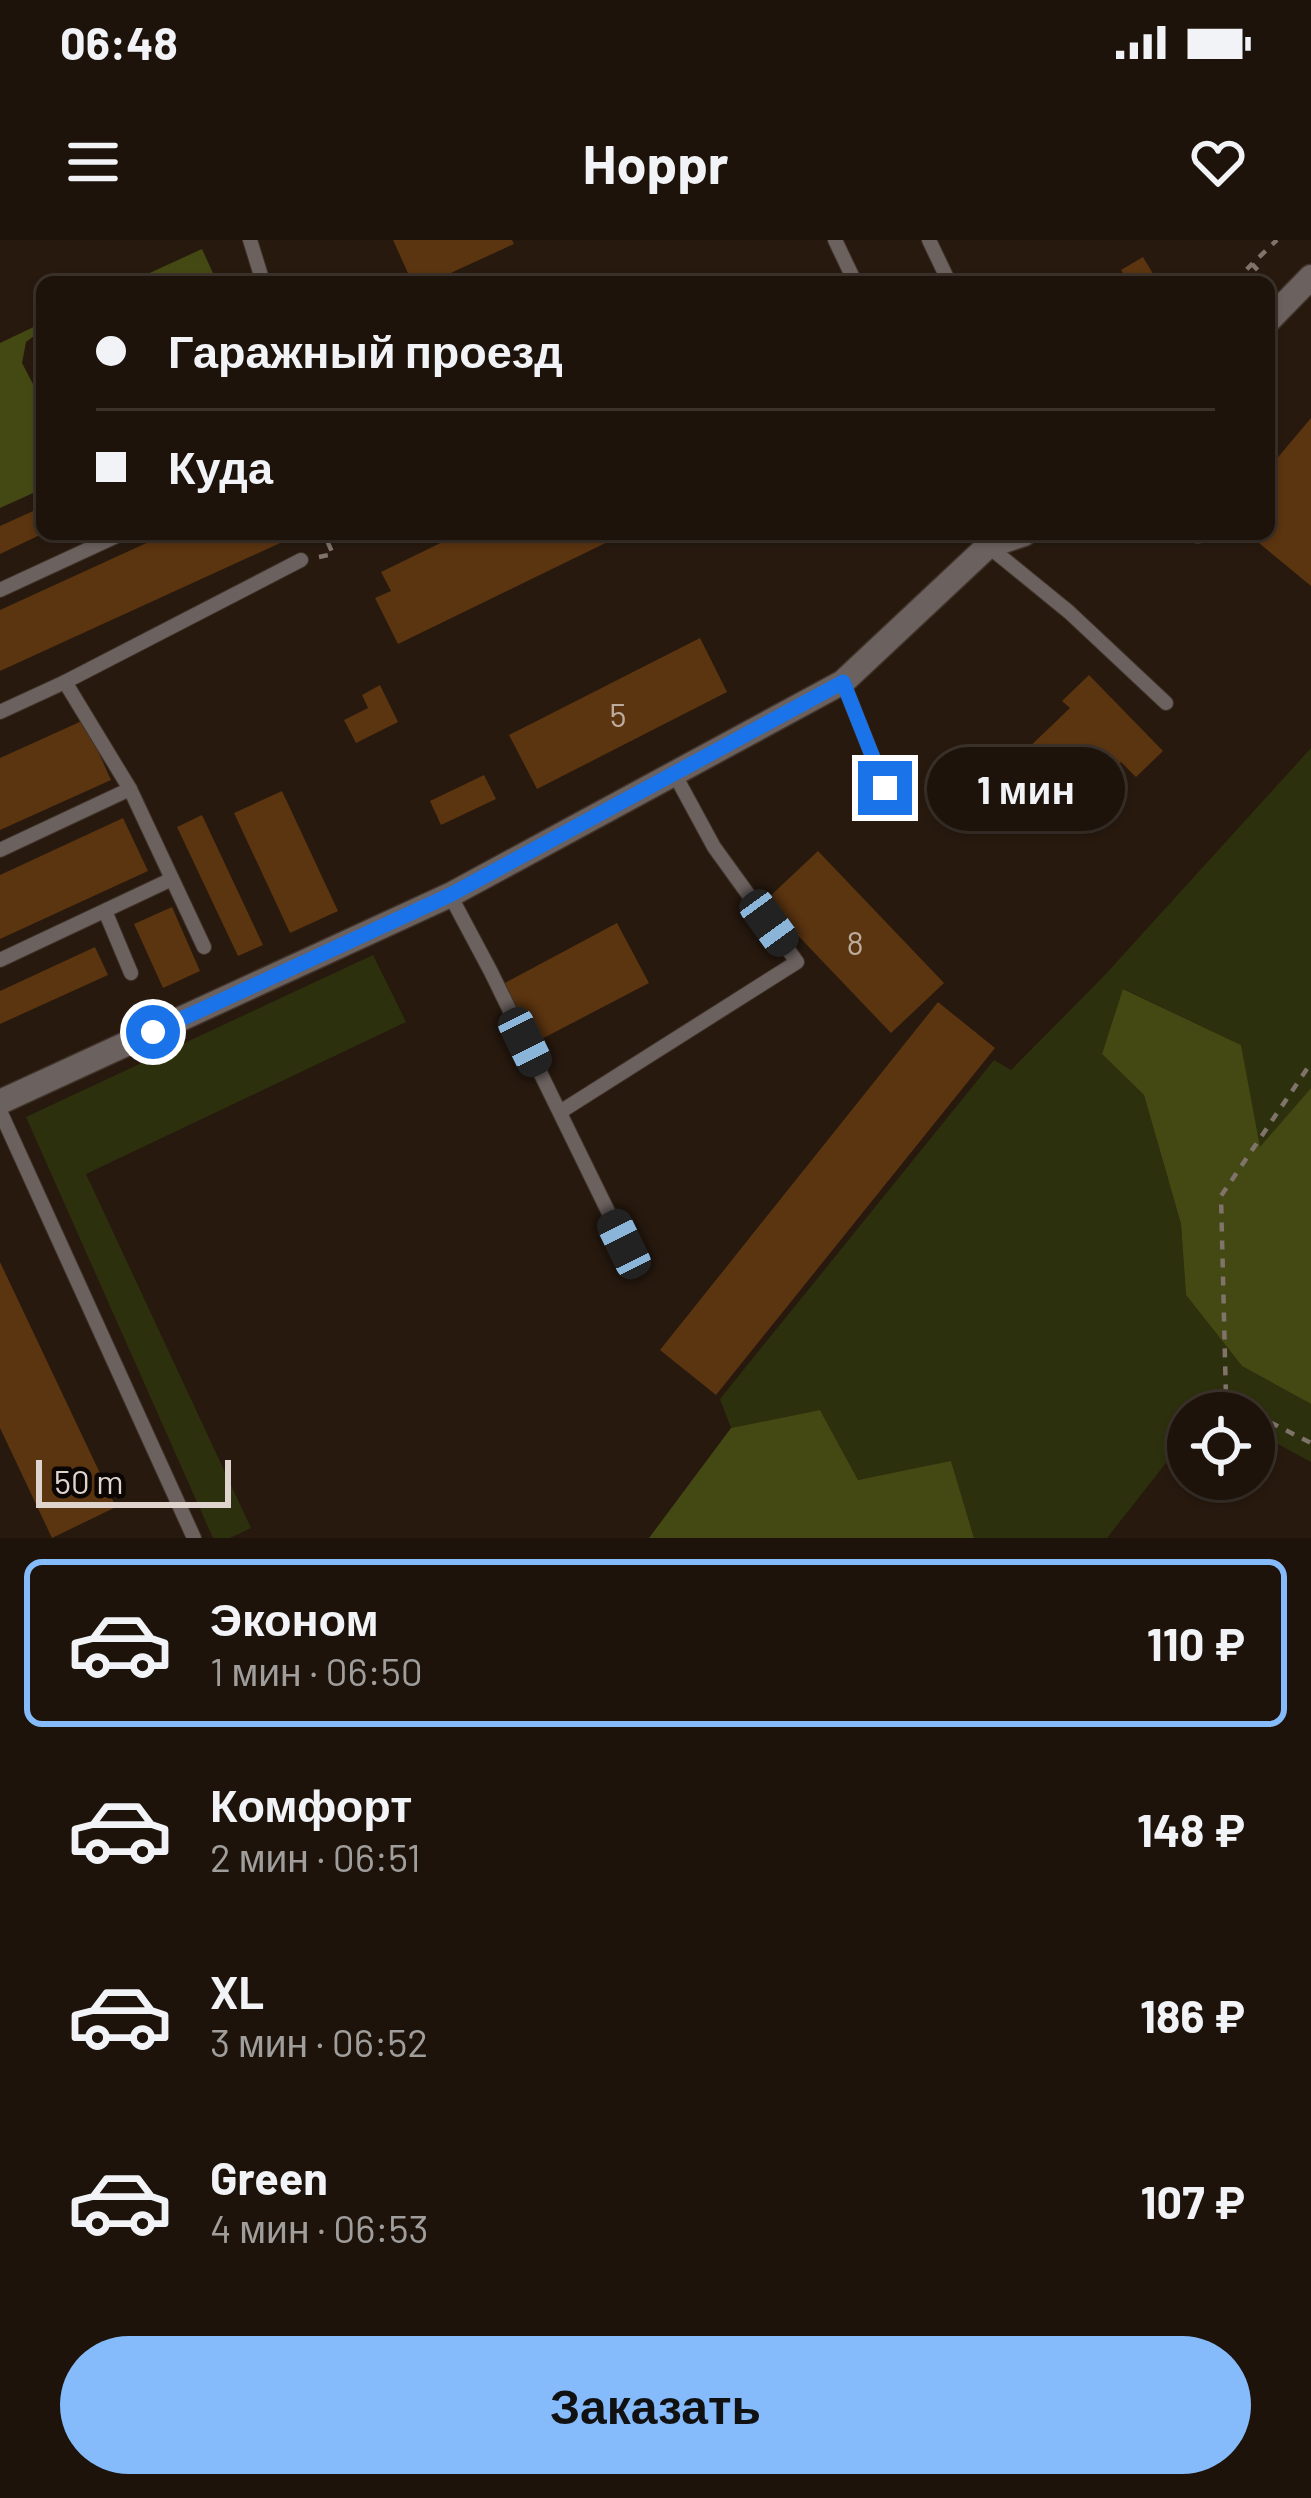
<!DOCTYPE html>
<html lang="ru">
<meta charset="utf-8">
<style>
body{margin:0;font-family:Barlow,sans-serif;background:#2a2018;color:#f1f3f6;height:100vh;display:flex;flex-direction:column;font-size:45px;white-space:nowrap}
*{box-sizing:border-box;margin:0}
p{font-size:39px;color:#a09e9c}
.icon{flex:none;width:66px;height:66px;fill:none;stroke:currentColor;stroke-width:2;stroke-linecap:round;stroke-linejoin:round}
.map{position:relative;height:1298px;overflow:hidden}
.sheet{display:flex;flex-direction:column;background:#1d130a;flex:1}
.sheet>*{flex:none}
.guide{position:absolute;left:36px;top:36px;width:1239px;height:264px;border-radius:18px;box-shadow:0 3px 9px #0004,0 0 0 3px #3b322b;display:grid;align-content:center;height:264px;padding:0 60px;background:#1d130a}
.controls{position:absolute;left:1167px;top:1152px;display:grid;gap:24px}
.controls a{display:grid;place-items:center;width:108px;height:108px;border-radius:50%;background:#1d130a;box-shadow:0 3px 9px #0004,0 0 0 3px #3b322b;font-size:60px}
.scale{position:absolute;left:36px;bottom:30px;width:195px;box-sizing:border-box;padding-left:12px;border:6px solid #ded4cd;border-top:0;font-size:33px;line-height:42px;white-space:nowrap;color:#ded4cd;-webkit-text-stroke:9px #0b0603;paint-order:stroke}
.end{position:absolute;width:54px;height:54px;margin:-27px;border:15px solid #1a73e8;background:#fff;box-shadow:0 0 0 6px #fff}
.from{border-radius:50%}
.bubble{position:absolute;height:84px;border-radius:42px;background:#1d130a;box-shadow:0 3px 9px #0004,0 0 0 3px #3b322b;font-size:39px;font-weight:700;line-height:84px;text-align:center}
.car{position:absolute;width:36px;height:72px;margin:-36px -18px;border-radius:15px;box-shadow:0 0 9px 3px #0007;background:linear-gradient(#222 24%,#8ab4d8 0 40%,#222 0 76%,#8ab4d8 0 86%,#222 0)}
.guide b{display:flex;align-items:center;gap:42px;height:114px;font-size:45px}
.guide b+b{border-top:3px solid #3b322b}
.guide i{width:30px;height:30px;background:#f1f3f6}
ul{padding:21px 0 0;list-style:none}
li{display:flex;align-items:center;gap:36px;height:168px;margin:0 24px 18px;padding:0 36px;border:6px solid transparent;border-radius:18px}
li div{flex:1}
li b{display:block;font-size:45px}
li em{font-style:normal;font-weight:700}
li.on{border-color:#85bbfb}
li>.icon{width:108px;height:108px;stroke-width:1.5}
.action{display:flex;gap:24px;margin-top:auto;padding:24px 60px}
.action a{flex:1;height:138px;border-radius:72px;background:#85bbfb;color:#111;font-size:48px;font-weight:700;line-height:138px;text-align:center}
.status{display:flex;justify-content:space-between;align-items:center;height:84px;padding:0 60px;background:#1d130a;direction:ltr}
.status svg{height:33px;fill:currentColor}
header{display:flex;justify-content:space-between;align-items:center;height:156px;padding:0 60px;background:#1d130a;font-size:54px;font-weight:700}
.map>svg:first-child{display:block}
.green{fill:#2c300d}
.forest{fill:#444914}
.building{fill:#5b3410}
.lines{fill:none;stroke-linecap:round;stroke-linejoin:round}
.lane-casing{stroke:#413329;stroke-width:16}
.street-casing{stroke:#413329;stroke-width:27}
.path{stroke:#7f736a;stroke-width:4.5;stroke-dasharray:9 9;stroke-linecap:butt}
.lane{stroke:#6b615f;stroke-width:14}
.street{stroke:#6b615f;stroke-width:24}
.route{stroke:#1a73e8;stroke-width:15}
.labels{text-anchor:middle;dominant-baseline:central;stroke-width:12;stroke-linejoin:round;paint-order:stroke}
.number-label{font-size:33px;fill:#bdac9e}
</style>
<div class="status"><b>06:48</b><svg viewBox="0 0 49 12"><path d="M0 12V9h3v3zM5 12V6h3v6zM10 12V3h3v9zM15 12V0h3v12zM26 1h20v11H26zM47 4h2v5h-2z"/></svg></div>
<header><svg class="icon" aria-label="menu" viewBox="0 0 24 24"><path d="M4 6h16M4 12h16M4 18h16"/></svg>Hoppr<svg class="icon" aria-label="heart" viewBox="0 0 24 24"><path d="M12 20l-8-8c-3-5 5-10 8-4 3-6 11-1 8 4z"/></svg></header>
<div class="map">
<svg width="1311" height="1298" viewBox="0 0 1311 1298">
<rect width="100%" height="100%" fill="#27190e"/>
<!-- green -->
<g class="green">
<path d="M1311,508V848L1259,909L1241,805L1124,749L1102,814L1144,855L1181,984L1186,1055L1242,1126L1311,1164V1222L1254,1191V1173H1222L1211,1167L1206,1173H1188V1195L1107,1298H974L951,1222L858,1240L820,1170L731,1188L720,1159L994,820L1011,830L1104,736Z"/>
<path d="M373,715L406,782L86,934L251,1288L230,1298H213L26,877Z"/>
</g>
<!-- forest -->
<g class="forest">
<path d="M202,9L217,42H130Z"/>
<path d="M42,83V90L26,102L22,123L33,144L42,148V249L0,268V103Z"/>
<path d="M1123,749L1241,805L1260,907L1311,848V1164L1242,1126L1186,1055L1181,984L1144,855L1102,814Z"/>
<path d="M820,1170L858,1240L951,1221L974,1298H649L731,1188Z"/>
</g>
<!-- building -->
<g class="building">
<path d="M393,0H512L514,4L431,42H412Z"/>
<path d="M1143,17L1158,42H1128L1121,30Z"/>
<path d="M1311,178V346L1248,294H1269V228Z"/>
<path d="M42,267V294L0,314V286Z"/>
<path d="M166,294H300L0,431V370Z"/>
<path d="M459,294H624L398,404L375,358L391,351L381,332Z"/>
<path d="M700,398L727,452L537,549L509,495Z"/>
<path d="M1089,435L1163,511L1136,537L1121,522L1050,589L999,536L1070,468L1062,461Z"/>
<path d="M380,445L398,482L356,503L344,480L368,468L362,455Z"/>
<path d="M84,480L111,540L0,590V518Z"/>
<path d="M484,535L496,559L441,585L430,561Z"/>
<path d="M282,551L338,671L290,693L234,573Z"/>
<path d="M202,575L263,705L238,716L177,587Z"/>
<path d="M123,578L148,631L0,699V635Z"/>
<path d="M818,611L944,743L891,793L765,661Z"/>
<path d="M172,667L200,731L163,748L134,684Z"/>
<path d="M617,683L649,743L534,803L503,744Z"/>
<path d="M95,707L108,735L0,784V751Z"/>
<path d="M938,762L995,808L716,1155L660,1110Z"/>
<path d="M0,1022L116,1267L52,1298L0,1188Z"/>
</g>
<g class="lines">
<defs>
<g id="lane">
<path d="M250,0L263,42"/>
<path d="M835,0L855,42"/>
<path d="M929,0L949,42"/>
<path d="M981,294L988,306L1069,372L1166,463"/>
<path d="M1195,294L1198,296"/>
<path d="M0,350L121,294"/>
<path d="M65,442L130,549L204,707"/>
<path d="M843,442L885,548"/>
<path d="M0,472L65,442L301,320"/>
<path d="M0,610L130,549"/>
<path d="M450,655L491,732L624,1004"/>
<path d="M105,671L131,733"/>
<path d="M0,720L172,639"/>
<path d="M0,871L194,1298"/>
<path d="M560,872L797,722L714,607L675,535"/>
</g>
<g id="street">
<path d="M1269,80L1311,37"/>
<path d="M0,862L450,655L843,442L988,306L1024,294"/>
</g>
</defs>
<!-- lane casing -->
<use href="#lane" class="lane-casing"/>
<!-- street casing -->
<use href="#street" class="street-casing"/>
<!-- path -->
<g class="path">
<path d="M1234,42L1252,24"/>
<path d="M1270,43L1252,24L1277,0"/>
<path d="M319,317L333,314L324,294"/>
<path d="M1253,1173L1226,1159L1221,956L1311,823"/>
<path d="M1254,1174L1311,1203"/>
</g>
<!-- lane -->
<use href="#lane" class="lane"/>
<!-- street -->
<use href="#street" class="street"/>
</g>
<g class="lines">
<!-- route -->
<path class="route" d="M153,792L450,655L843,442L885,548"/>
</g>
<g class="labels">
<!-- number labels -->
<g class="number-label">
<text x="618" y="474">5</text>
<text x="855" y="702">8</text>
</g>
</g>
</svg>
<div class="controls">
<a><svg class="icon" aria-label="locate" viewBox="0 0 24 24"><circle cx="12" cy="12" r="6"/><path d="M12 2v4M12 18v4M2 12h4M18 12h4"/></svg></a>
</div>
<div class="scale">50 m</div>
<i class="end from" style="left:153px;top:792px"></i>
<i class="end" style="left:885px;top:548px"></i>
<div class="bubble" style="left:927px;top:507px;width:198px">1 мин</div>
<i class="car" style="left:769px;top:683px;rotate:144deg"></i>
<i class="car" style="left:525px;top:802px;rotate:154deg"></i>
<i class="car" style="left:624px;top:1004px;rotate:334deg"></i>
<div class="guide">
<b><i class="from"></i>Гаражный проезд</b>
<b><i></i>Куда</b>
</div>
</div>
<section class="sheet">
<ul>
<li class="on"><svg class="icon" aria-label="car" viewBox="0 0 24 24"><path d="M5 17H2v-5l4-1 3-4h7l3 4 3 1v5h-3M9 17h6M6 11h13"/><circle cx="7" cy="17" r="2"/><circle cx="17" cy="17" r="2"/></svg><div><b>Эконом</b><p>1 мин · 06:50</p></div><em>110 ₽</em></li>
<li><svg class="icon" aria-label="car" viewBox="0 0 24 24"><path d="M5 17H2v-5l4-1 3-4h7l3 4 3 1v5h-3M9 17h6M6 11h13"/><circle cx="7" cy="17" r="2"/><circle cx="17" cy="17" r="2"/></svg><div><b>Комфорт</b><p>2 мин · 06:51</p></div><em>148 ₽</em></li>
<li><svg class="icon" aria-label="car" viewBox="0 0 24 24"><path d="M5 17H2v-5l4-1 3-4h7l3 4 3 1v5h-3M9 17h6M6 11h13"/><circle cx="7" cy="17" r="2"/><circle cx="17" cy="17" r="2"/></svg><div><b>XL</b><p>3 мин · 06:52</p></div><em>186 ₽</em></li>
<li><svg class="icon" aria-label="car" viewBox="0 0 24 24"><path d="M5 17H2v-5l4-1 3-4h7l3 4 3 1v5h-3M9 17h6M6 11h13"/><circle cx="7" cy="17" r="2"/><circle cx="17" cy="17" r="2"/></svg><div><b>Green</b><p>4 мин · 06:53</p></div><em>107 ₽</em></li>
</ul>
<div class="action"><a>Заказать</a></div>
</section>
